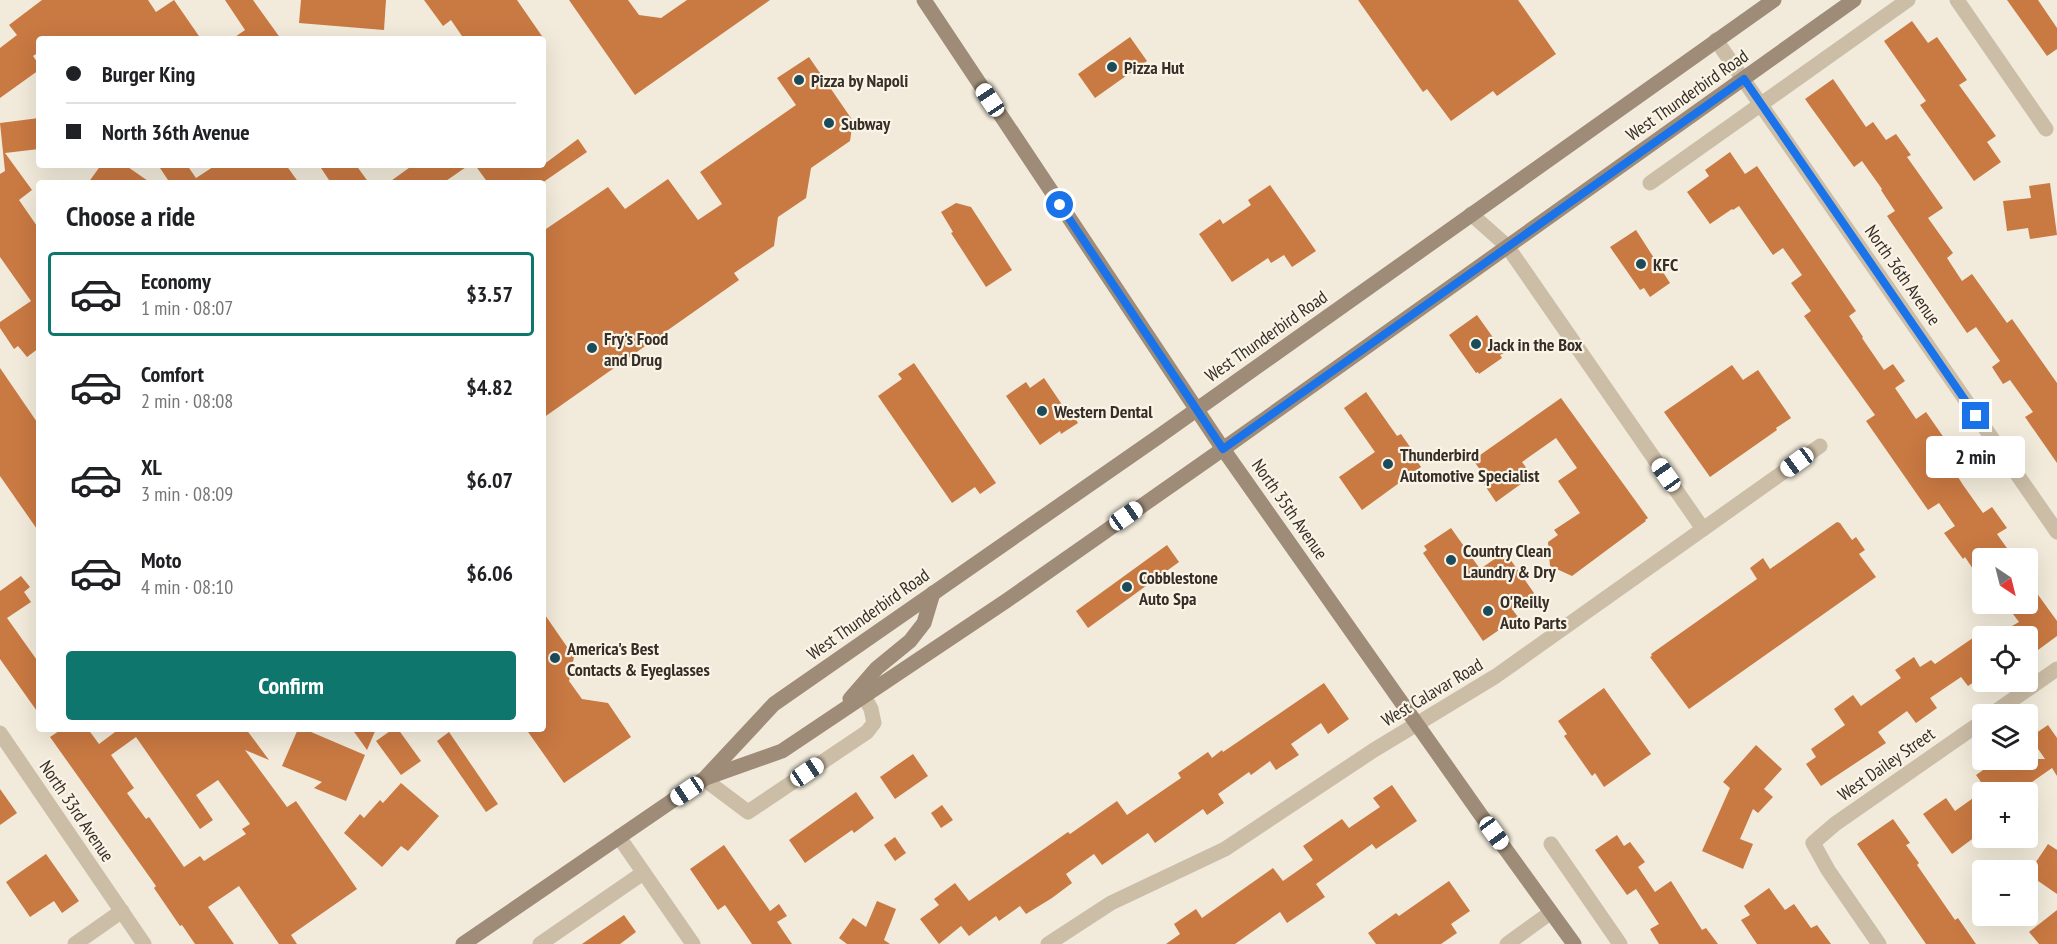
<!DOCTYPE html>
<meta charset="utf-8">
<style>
body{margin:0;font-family:"PT Sans Narrow",sans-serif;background:#f2f2f2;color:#202124;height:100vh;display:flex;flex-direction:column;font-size:22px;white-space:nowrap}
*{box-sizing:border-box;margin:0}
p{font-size:20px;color:#757577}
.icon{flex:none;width:33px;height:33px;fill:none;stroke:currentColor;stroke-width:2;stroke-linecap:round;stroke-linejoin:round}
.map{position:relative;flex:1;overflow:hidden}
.sheet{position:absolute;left:36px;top:180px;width:510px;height:552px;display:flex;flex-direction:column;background:#fff;border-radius:6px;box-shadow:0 6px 24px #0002}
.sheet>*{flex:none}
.hud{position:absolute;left:36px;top:36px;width:510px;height:132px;border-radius:6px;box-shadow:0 6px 24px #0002;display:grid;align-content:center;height:132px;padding:0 30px;background:#fff}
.needle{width:39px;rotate:145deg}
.tools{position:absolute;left:1972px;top:548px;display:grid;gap:12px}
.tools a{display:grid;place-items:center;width:66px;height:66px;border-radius:6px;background:#fff;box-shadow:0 6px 24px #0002;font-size:30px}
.end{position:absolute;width:27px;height:27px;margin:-14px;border:8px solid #1a73e8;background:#fff;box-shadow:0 0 0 3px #fff}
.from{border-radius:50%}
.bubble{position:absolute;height:42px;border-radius:6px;background:#fff;box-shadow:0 6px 24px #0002;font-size:20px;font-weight:700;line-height:42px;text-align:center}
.car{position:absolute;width:18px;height:36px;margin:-18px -9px;border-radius:8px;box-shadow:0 0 4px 2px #0007;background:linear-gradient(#fff 24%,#345 0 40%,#fff 0 76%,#345 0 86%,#fff 0)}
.hud b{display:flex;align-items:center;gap:21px;height:57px;font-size:22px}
.hud b+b{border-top:2px solid #e0e0e0}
.hud i{width:15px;height:15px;background:#202124}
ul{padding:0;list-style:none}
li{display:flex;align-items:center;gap:18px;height:84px;margin:0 12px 9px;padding:0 18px;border:3px solid transparent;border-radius:6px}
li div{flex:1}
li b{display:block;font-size:22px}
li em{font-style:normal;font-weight:700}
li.selected{border-color:#0f766e}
li>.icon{width:54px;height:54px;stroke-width:1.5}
h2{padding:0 30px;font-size:27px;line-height:72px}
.cta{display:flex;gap:12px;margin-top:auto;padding:12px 30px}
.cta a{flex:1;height:69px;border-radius:6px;background:#0f766e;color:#fff;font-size:24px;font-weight:700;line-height:69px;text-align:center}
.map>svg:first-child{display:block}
.building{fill:#c97942;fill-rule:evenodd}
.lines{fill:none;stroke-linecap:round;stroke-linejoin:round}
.street{stroke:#cbbda6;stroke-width:15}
.secondary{stroke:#9e8c78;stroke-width:15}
.route{stroke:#1a73e8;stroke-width:8}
.poi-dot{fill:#1c4b59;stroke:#faf4e7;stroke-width:2}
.labels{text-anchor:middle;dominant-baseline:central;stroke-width:4.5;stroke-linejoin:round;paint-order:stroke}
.poi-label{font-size:18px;font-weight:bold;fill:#372f27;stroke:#faf4e7;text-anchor:start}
.street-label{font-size:18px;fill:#372f27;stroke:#faf4e7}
</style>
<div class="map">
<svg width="2057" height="944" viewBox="0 0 2057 944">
<rect width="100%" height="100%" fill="#f2ebdb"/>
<!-- building -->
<g class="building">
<path d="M42,0H148L156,12L174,0L201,39H39V52L33,56L39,65V70L0,98V48L17,35L9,25Z"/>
<path d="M225,0H253L281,39H232L245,30Z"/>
<path d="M301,0H386L384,30L299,23Z"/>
<path d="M424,0H517L544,39H464L451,20L443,26Z"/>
<path d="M569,0H628L639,15L661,18L687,0H770L635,95Z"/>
<path d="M1358,0H1518L1556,54L1497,96L1493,91L1451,121L1427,89L1423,92Z"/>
<path d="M2007,0H2038L2057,28V49L2047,56Z"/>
<path d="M1912,21L1928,43L1937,37L1967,80L1959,85L1996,136L1987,142L2001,162L1974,181L1920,105L1926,101L1884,41Z"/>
<path d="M1130,37L1147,61L1095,98L1078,74Z"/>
<path d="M809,57L853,121L850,141L811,168L806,198L778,217L774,246L734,273L739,280L543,418V231L608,187L625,209L668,179L698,220L722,204L700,172L796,105L777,78Z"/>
<path d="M1833,79L1866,127L1873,122L1886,140L1896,134L1911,155L1907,157L1943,208L1928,218L1953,253L1947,258L1962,281L1972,274L2007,323L2012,319L2057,383V463L2025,417L2033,412L2010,380L2003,384L1992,367L2000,361L1976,327L1967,333L1887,216L1895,211L1881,190L1882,189L1862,161L1854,167L1805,99Z"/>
<path d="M39,118V149L5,153L32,190L19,200L39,229V348L27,357L18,346L14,349L0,328V322L31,301L0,257V174L5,171L0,123Z"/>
<path d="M578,139L587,152L542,183H488L475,165H543Z"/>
<path d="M1730,152L1745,174L1757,166L1856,311L1849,316L1863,337L1862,338L1884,370L1893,364L1905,381L1895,388L1916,419L1926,412L1956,455L1948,461L1963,485L1983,513L1992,507L2007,528L1997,534L2014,558H1983V584L1965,557L1963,559L1944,533L1955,526L1939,503L1928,510L1866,421L1875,415L1804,316L1811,311L1791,283L1802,275L1783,248L1773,255L1739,206L1733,210L1732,209L1710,224L1687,192L1709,176L1705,170Z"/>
<path d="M101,165H125L151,183H88Z"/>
<path d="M158,165H187L196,178L216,165H286L299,183H170Z"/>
<path d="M319,165H356L369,183H331Z"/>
<path d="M413,165H469L443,183H388Z"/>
<path d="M2050,183L2057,235L2030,239L2028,228L2007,231L2003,201L2031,198L2029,186Z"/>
<path d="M1270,185L1316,251L1292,267L1284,255L1271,263L1268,258L1232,282L1199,234L1220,219L1223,224L1251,205L1248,200Z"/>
<path d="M956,203L971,207L1012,270L986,287L951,233L953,232L941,212Z"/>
<path d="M1636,230L1670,283L1650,297L1644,288L1640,290L1610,247Z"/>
<path d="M1477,315L1504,353L1500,355L1502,358L1479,374L1478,372L1476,373L1449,335Z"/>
<path d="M914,363L996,483L980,494L975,487L952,503L878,396L902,379L898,374Z"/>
<path d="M1732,365L1743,380L1758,370L1791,418L1776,428L1777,430L1710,477L1664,412Z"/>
<path d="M0,368L39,425V532L0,476Z"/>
<path d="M1044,378L1067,412L1070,410L1078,423L1061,434L1060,431L1040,445L1006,396L1026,382L1030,388Z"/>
<path d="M1366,392L1397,436L1401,434L1417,457V461L1421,467L1362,510L1339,477L1375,452L1344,408Z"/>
<path d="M1561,398L1648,518L1645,520L1646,521L1572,576L1550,566L1548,542L1558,535L1554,530L1580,513L1558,481L1577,468L1556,438L1522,462L1532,476L1496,502L1477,474L1481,471L1473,460Z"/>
<path d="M1837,522L1840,523L1852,540L1856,537L1865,550L1859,554L1876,577L1689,709L1650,657L1652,656L1651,654L1757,579L1750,568L1763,558L1770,569Z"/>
<path d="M1451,528L1480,569L1505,552L1534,593L1512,609L1518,617L1483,641L1423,553L1427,550L1424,546Z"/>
<path d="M1167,545L1179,562L1088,628L1076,611Z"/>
<path d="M21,576L30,587L24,592L31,602L7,618L39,663V714L0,659V591Z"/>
<path d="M2036,592L2057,621V636L2038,650L2028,636H2019L2012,626L2019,622L2010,610L2020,603H2028V597Z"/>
<path d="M543,612L574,657L569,681L582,699L608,703L631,737L564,783L526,729H543Z"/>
<path d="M1983,631V676L1968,686L1961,677L1930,698L1937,708L1916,723L1907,711L1878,732L1886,743L1821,786L1806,764L1816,757L1811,749L1845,725L1834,709L1853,695L1861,706L1901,678L1895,670L1914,657L1920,667L1931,660L1935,664Z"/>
<path d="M1324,683L1349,719L1328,734L1321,723L1291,744L1299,755L1276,770L1270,761L1251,775L1249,772L1218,794L1224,803L1207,815L1203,809L1155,843L1148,833L1102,865L1094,854L1066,874L1072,883L1052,898L1026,914L1020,906L999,921L996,916L969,936L961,926L939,944L920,919L939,905L934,899L955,883L969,901L1068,832L1070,834L1117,801L1127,815L1181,778L1178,773L1208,752L1212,758L1222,750L1223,752Z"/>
<path d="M1604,688L1651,754L1604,787L1595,773L1592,776L1564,736L1567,734L1558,721Z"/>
<path d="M2048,725L2057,738V776L2052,768L2018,792H1988L1976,775L1999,759H2045L2030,737Z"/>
<path d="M62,729H88L99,744L119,729H246L269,760L245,750L287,807L296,801L357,889L291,935L297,944H279L239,886L208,907L234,944H195L182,925L180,926L154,888L156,886L50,737ZM136,737L200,829L213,820L196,795L218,780L250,824L242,829L246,834L204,861L200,856L184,867L149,817L146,819L127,793L134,788L111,755Z"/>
<path d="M298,729H304L365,755L346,801L314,788L322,782L282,766Z"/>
<path d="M352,729H376L367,750Z"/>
<path d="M393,729H398L421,761L401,775L376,741Z"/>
<path d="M449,732L498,804L486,812L437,741Z"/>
<path d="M1756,745L1782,769L1764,789L1773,797L1758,813L1753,809L1740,839L1753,844L1743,869L1702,851L1730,788L1723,782Z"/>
<path d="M913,754L928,776L895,799L880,777Z"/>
<path d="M401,783L439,816L408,851L401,846L382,867L344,833L360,814L364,818L380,800L383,803Z"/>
<path d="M1392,785L1417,821L1376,849L1372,844L1316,884L1325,897L1287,923L1280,912L1235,944H1166L1180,934L1174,924L1196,909L1202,918L1273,868L1283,881L1313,860L1303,846L1342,819L1349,828L1380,807L1373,798Z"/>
<path d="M0,789L17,813L0,825Z"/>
<path d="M1983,791V831L1952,854L1923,814L1946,798L1955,811Z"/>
<path d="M856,792L874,818L854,833L852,830L805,863L789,840Z"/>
<path d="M942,805L953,820L941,828L931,813Z"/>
<path d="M1893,819L1910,843L1906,845L1919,863L1917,865L1955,920L1958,918L1976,944H1926L1857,844Z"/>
<path d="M1617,835L1624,846L1630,842L1645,862L1638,867L1655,892L1671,881L1702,930L1706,928L1718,944H1659L1650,929L1659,924L1636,889L1627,895L1595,850Z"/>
<path d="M895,837L906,853L895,861L884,845Z"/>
<path d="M2048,844L2057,850V894L2028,874Z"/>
<path d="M724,845L770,911L779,904L787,916L777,922L792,944H752L725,905L718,910L690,869Z"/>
<path d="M46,854L79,901L62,913L54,901L30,917L6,882Z"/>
<path d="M1449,881L1470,911L1451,924L1457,933L1441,944H1376L1368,933L1396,913L1399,916Z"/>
<path d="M1769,888L1785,910L1794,904L1811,928L1817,925L1831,944H1757L1741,920L1750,915L1744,906Z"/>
<path d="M877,901L896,909L884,940L890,944H847L839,938L853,918L866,927Z"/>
<path d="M2057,910V944H2039L2029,932Z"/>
<path d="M624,915L636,932L620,944H582Z"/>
</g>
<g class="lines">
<!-- street -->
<g class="street">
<path d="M1957,0L2046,129"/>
<path d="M1716,40L2057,532"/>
<path d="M1650,183L1908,0"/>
<path d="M1471,214L1507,246L1703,529"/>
<path d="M1992,714L2057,669"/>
<path d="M0,733L144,944"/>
<path d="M704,779L748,812L867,732L874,723L871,709L864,696"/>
<path d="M619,837L693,944"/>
<path d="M1551,844L1620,944"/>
<path d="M75,944L122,911"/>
<path d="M540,944L643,873"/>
<path d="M1048,944L1111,903L1225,849L1374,750L1496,676L1820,446"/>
<path d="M1507,944L1550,913"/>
<path d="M1879,944L1828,870L1813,843L1835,824L1983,721"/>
</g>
<!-- secondary -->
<g class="secondary">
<path d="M924,0L1223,449L1483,818L1574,944"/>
<path d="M850,699L877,668L910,641L924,623L933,593"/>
<path d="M706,778L782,751L1006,601L1223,449L1854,0"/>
<path d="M463,944L704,779L774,704L784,697L1158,437L1774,0"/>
</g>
</g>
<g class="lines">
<!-- route -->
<path class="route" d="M1060,205L1223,449L1744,79L1976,416"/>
</g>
<!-- markers -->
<g class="poi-dot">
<circle cx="1112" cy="67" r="6"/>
<circle cx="799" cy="80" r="6"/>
<circle cx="829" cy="123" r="6"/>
<circle cx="1641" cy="264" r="6"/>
<circle cx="1476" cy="344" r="6"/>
<circle cx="592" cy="348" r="6"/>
<circle cx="1042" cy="411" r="6"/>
<circle cx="1388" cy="464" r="6"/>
<circle cx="1451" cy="560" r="6"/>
<circle cx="1127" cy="587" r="6"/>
<circle cx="1488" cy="611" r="6"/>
<circle cx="555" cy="658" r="6"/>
</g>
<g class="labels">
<!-- poi labels -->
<g class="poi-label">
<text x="1124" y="67">Pizza Hut</text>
<text x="811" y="80">Pizza by Napoli</text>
<text x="841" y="123">Subway</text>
<text x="1653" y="264">KFC</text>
<text x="604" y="338">Fry's Food<tspan x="604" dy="21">and Drug</tspan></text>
<text x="1488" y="344">Jack in the Box</text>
<text x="1054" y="411">Western Dental</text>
<text x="1400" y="454">Thunderbird<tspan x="1400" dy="21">Automotive Specialist</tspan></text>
<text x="1463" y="550">Country Clean<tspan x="1463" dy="21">Laundry &amp; Dry</tspan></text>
<text x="1139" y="577">Cobblestone<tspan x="1139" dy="21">Auto Spa</tspan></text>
<text x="1500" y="601">O'Reilly<tspan x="1500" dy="21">Auto Parts</tspan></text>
<text x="567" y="648">America's Best<tspan x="567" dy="21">Contacts &amp; Eyeglasses</tspan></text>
</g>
<!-- street labels -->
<g class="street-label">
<text transform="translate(1687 95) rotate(-35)">West Thunderbird Road</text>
<text transform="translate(1903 275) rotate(55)">North 36th Avenue</text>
<text transform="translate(1266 336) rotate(-35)">West Thunderbird Road</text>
<text transform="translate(1290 509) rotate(55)">North 35th Avenue</text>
<text transform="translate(868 614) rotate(-35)">West Thunderbird Road</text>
<text transform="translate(1432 692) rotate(-31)">West Calavar Road</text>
<text transform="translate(1886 764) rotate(-35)">West Dailey Street</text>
<text transform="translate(77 811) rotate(56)">North 33rd Avenue</text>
</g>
</g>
</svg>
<div class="tools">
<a><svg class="needle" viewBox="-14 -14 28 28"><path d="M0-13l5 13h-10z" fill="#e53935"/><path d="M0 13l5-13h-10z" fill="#757577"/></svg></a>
<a><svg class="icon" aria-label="locate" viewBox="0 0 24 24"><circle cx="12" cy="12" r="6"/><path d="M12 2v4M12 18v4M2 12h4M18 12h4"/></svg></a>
<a><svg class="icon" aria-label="layers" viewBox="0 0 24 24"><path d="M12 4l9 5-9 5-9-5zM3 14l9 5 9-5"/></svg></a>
<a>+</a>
<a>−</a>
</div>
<i class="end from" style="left:1060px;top:205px"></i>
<i class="end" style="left:1976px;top:416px"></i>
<div class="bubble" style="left:1926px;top:436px;width:99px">2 min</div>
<i class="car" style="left:990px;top:100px;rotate:326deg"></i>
<i class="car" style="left:1797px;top:462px;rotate:234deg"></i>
<i class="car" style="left:1666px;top:475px;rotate:325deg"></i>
<i class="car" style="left:1126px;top:516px;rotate:55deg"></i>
<i class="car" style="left:807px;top:772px;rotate:56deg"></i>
<i class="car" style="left:687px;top:791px;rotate:236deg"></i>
<i class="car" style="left:1494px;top:833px;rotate:144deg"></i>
<div class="hud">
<b><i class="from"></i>Burger King</b>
<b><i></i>North 36th Avenue</b>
</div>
<section class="sheet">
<h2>Choose a ride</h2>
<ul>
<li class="selected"><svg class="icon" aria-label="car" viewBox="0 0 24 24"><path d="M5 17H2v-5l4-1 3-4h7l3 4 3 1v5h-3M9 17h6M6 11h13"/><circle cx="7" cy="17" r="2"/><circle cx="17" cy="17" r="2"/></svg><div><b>Economy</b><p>1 min · 08:07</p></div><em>$3.57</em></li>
<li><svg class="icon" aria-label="car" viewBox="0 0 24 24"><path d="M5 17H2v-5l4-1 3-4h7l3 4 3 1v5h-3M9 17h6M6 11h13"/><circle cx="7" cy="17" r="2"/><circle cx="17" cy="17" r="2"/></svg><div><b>Comfort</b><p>2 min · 08:08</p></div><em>$4.82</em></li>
<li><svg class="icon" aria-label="car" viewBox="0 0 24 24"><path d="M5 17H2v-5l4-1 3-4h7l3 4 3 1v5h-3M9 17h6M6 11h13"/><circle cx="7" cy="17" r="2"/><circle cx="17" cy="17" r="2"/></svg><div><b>XL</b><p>3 min · 08:09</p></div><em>$6.07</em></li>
<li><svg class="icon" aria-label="car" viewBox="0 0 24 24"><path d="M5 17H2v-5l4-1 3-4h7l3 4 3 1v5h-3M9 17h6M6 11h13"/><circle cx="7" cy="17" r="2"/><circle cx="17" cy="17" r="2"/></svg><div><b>Moto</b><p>4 min · 08:10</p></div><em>$6.06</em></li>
</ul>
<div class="cta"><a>Confirm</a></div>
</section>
</div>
